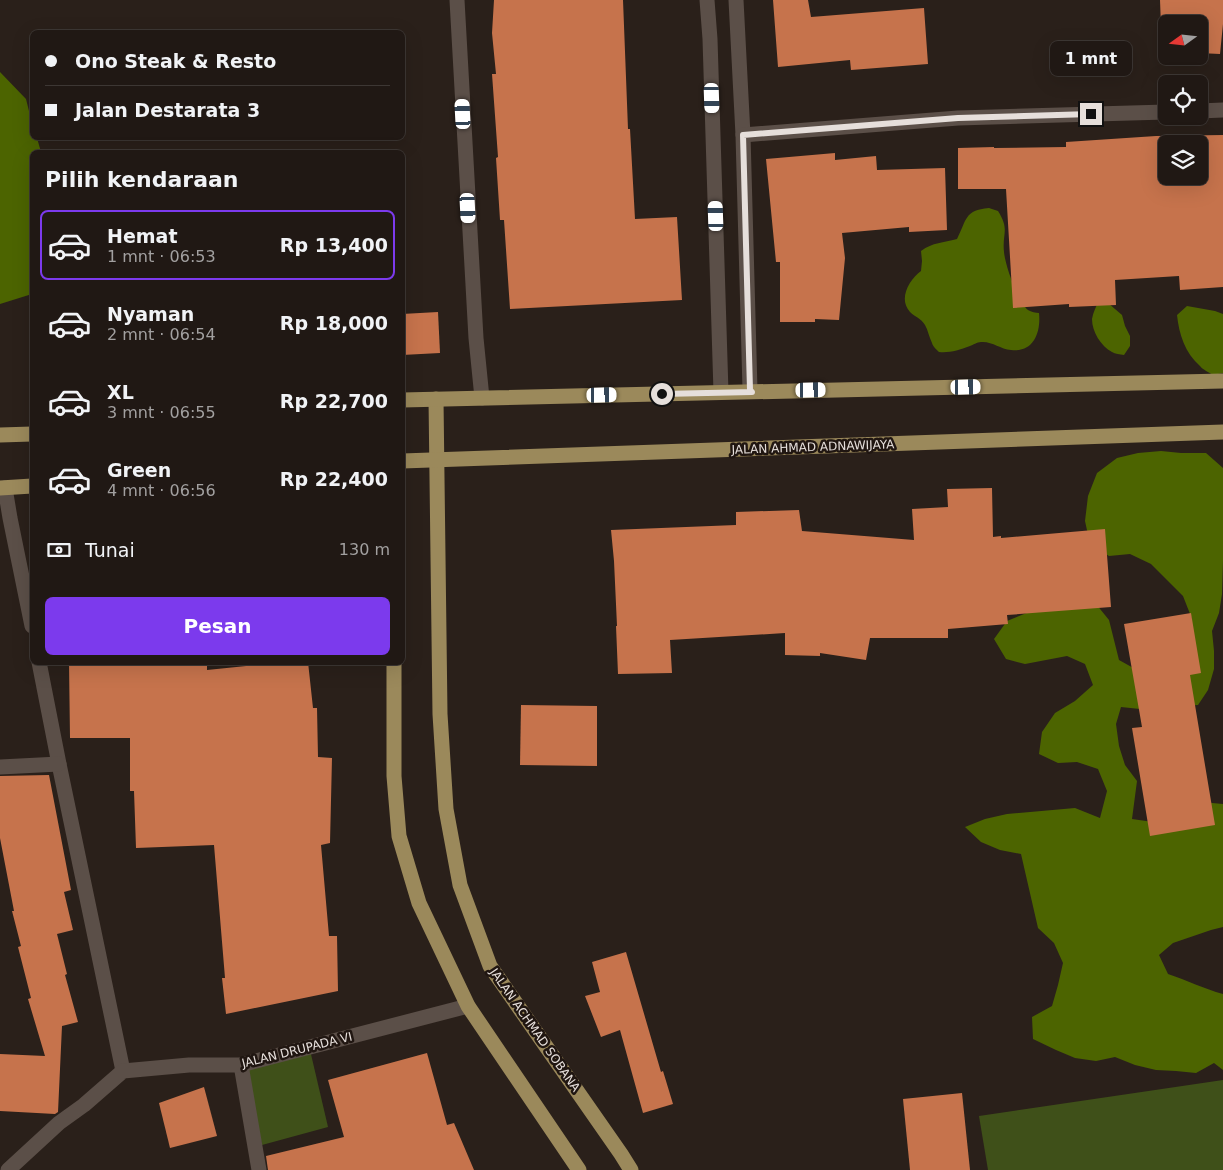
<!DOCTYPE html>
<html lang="id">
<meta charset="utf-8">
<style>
body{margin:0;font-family:"DejaVu Sans",sans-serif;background:#2d2522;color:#f1f3f6;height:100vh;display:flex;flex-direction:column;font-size:19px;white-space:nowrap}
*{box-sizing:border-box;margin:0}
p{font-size:16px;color:#a2a0a0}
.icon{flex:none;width:28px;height:28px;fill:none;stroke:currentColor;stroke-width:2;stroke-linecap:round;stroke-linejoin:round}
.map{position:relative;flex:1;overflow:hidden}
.drawer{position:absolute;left:30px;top:150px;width:375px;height:515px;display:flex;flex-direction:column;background:#201814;border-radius:8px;box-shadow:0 5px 20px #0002,0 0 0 1px #3d3734}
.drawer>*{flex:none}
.top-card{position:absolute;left:30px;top:30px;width:375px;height:110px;border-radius:8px;box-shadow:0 5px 20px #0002,0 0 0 1px #3d3734;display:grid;align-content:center;height:110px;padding:0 15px;background:#201814}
.needle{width:32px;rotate:255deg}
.buttons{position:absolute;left:1158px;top:15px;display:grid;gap:10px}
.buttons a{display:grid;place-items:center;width:50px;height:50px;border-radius:8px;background:#201814;box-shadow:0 5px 20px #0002,0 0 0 1px #3d3734;font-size:25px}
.end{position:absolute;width:22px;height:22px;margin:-11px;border:6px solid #e6dfdb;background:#111;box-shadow:0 0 0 2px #111}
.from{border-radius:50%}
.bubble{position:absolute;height:35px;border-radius:8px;background:#201814;box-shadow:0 5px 20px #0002,0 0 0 1px #3d3734;font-size:16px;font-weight:800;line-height:35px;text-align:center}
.car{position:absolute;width:15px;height:30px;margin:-15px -8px;border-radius:6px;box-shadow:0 0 4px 1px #0007;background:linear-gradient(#fff 24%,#345 0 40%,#fff 0 76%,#345 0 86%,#fff 0)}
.top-card b{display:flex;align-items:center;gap:18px;height:48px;font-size:19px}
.top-card b+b{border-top:1px solid #3d3734}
.top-card i{width:12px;height:12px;background:#f1f3f6}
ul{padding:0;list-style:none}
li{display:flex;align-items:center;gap:15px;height:70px;margin:0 10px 8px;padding:0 5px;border:2px solid transparent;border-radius:8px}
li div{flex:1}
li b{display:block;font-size:19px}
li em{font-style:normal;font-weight:800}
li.active{border-color:#7c3aed}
li>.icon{width:45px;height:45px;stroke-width:1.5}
h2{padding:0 15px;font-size:22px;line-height:60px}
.pay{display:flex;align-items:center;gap:12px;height:55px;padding:0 15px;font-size:19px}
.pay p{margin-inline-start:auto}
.primary-button{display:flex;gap:10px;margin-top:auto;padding:10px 15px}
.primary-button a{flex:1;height:58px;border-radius:8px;background:#7c3aed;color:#fff;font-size:20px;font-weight:800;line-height:58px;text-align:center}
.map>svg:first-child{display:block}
.green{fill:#3f5019}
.forest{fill:#4c6400}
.building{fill:#c6734c;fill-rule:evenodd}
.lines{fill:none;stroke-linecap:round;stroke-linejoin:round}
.minor{stroke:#5b4f48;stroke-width:15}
.major{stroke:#9b895b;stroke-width:15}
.route{stroke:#e6dfdb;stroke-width:6}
.labels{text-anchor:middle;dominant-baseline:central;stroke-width:5;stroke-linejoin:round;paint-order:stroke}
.street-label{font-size:12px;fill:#e6dfdb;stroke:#201611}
</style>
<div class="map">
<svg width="1223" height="1170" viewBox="0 0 1223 1170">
<rect width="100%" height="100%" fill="#2a201a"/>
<!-- green -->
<g class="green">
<path d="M310,1050L328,1127L262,1145L244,1063Z"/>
<path d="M1223,1080V1170H988L979,1116Z"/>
</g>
<!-- forest -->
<g class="forest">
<path d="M0,72L26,99L32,123V138H37L41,152H32V294L0,304Z"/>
<path d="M989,208L998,211C1010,230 1002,233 1004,252C1005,265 1018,302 1028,310C1031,312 1036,313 1039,313C1041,332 1034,353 1011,350C1000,349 992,341 981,342C977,342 973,345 970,346C959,350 950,353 939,352C937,350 933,347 932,343C929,337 928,330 925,325C921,318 915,317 910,312C898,299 909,280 921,271L922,261L921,251C933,242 943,243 957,239C967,220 964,210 989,208Z"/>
<path d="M1099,301L1108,303L1122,315L1125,326L1130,336V346L1124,355C1120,354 1115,354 1112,352C1101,346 1092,332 1092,319C1093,313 1096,306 1099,301Z"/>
<path d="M1187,306L1215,311L1223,314V373L1213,375C1209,372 1203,370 1200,366C1185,353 1179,334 1177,315Z"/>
<path d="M1161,451L1181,453H1206L1223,468V561L1222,594L1219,613L1212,631L1214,651V669L1208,690L1198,705L1140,709L1121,707L1116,724L1119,746L1125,765L1137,781L1132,819L1153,822L1191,801L1223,804V927L1211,930L1173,943L1159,955L1168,974C1187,980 1204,989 1223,994V1070L1214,1063L1196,1073L1176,1071L1156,1070L1135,1065L1115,1057L1096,1061L1075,1058L1056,1050L1033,1039L1032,1017L1052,1006L1058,985L1063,963L1054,943L1038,928L1021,854L1000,850L981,842L965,827L985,819L1007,814L1075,808L1100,818L1107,791L1098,769L1077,762L1058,763L1039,754L1042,732L1055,713L1075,701L1093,685L1085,664L1067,656L1025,664L1006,659L994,639L1007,621L1029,612L1096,604L1109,620L1119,660L1137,670L1192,619L1183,596L1151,564L1130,554L1109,556L1090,544L1085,521L1088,496L1097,473L1117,458L1138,453Z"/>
</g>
<!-- building -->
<g class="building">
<path d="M494,0H623L628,129H630L635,219L677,217L682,300L510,309L504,220H500L496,158L498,157L492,74H496L492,33Z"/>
<path d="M773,0H808L811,17L924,8L928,64L851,70L850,60L778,67Z"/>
<path d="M1160,0H1223V24L1220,54L1199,53V24H1166V53H1162Z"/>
<path d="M1223,135V287L1180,290L1179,276L1115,280L1116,305L1069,307V304L1013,308L1006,189H958V148L994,147V148L1066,147V142L1156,136ZM1166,144H1199V176H1166Z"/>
<path d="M835,153V160L876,156L877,170L945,168L947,230L909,232V227L842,233L845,258L839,320L815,319V322H780V262H776L766,159Z"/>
<path d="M438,312L440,353L402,355V314Z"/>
<path d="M992,488L993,537L1001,536V538L1105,529L1111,607L1007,615L1008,624L948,629V638H870L866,660L820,653V656L785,655V633L670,640L672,673L618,674L616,626H617L614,561L611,530L736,525V512L799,510L802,531L914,540L912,509L948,507L947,489Z"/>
<path d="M1191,613L1201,673L1190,675L1215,825L1150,836L1132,728L1142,727L1124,624Z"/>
<path d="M69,662H207V670L287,662H308L313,708H317L318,757L332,758L330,843L321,845L329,936H337L338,991L226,1014L222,978H225L214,845L136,848L134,791H130V738H70Z"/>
<path d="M521,705L597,706V766L520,765Z"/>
<path d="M49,775L71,890L64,892L73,930L57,934L67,974L65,975L78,1022L62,1026L58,1112L55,1114L0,1111V1054L45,1056L28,999L31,998L18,947L21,946L12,911H14L0,838V776Z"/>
<path d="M626,952L661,1072L663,1071L673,1104L643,1113L620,1030L601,1037L585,996L600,992L592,962Z"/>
<path d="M427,1053L447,1125L454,1123L474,1170H268L266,1156L344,1137L328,1080Z"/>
<path d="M204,1087L217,1136L170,1148L159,1103Z"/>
<path d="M962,1093L970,1170H910L903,1099Z"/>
</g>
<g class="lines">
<!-- minor -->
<g class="minor">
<path d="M457,0L476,338L482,398"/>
<path d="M707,0L710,39L721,392"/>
<path d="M736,0L743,135L750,390L753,391"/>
<path d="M1199,111L1223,110"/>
<path d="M743,135L958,118L1166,112"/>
<path d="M5,488L10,518L32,626"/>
<path d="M39,662L59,764L123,1071"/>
<path d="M0,767L59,764"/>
<path d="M241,1065L259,1170"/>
<path d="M8,1170L59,1123L84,1105L123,1071L189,1065H241L468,1006"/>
</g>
<!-- major -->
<g class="major">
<path d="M436,399L440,714L446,809L460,885L490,966L621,1154L631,1170"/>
<path d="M402,400L1223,381"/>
<path d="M0,435L32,434"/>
<path d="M402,461L1223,432"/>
<path d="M0,488L32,486"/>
<path d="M394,662V776L399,836L419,903L468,1006L579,1170"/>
</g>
</g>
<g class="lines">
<!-- route -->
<path class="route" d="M662,394L752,392L750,390L743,135L958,118L1091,114"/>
</g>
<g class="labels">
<!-- street labels -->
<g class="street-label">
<text transform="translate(813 447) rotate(-2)">JALAN AHMAD ADNAWIJAYA</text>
<text transform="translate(535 1030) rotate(55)">JALAN ACHMAD SOBANA</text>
<text transform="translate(297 1050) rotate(-14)">JALAN DRUPADA VI</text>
</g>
</g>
</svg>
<div class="buttons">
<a><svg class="needle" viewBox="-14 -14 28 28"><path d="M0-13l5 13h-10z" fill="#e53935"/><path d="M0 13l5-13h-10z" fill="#a2a0a0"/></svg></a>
<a><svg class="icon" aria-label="locate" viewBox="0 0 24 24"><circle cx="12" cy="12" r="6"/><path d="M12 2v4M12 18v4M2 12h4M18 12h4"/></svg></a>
<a><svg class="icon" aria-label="layers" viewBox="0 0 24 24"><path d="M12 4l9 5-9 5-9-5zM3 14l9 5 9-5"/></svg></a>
</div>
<i class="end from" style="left:662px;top:394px"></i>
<i class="end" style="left:1091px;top:114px"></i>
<div class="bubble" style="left:1050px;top:41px;width:82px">1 mnt</div>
<i class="car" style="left:712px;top:98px;rotate:178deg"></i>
<i class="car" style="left:463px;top:114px;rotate:357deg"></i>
<i class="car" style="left:468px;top:208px;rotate:177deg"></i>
<i class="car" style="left:716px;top:216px;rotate:358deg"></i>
<i class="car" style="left:966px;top:387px;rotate:89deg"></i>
<i class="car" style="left:811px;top:390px;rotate:89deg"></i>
<i class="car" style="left:602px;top:395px;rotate:89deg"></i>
<div class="top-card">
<b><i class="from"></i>Ono Steak &amp; Resto</b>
<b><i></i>Jalan Destarata 3</b>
</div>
<section class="drawer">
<h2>Pilih kendaraan</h2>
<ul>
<li class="active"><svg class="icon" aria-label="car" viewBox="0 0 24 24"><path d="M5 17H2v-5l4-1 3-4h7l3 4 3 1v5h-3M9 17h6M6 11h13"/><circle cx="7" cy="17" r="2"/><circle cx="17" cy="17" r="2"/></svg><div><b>Hemat</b><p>1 mnt · 06:53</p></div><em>Rp 13,400</em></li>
<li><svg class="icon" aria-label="car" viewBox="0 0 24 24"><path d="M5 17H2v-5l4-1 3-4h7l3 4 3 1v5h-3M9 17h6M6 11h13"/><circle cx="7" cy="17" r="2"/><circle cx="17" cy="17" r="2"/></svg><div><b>Nyaman</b><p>2 mnt · 06:54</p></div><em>Rp 18,000</em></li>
<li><svg class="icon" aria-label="car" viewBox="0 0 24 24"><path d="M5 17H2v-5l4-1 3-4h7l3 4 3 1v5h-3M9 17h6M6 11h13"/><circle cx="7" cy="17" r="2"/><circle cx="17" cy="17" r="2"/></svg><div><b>XL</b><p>3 mnt · 06:55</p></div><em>Rp 22,700</em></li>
<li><svg class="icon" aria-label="car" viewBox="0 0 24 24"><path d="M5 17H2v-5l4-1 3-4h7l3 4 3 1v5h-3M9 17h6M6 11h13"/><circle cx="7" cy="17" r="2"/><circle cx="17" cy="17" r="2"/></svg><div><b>Green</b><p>4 mnt · 06:56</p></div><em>Rp 22,400</em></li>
</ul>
<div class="pay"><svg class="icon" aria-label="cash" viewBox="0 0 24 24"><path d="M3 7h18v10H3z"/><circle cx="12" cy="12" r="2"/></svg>Tunai<p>130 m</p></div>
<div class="primary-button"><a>Pesan</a></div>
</section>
</div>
